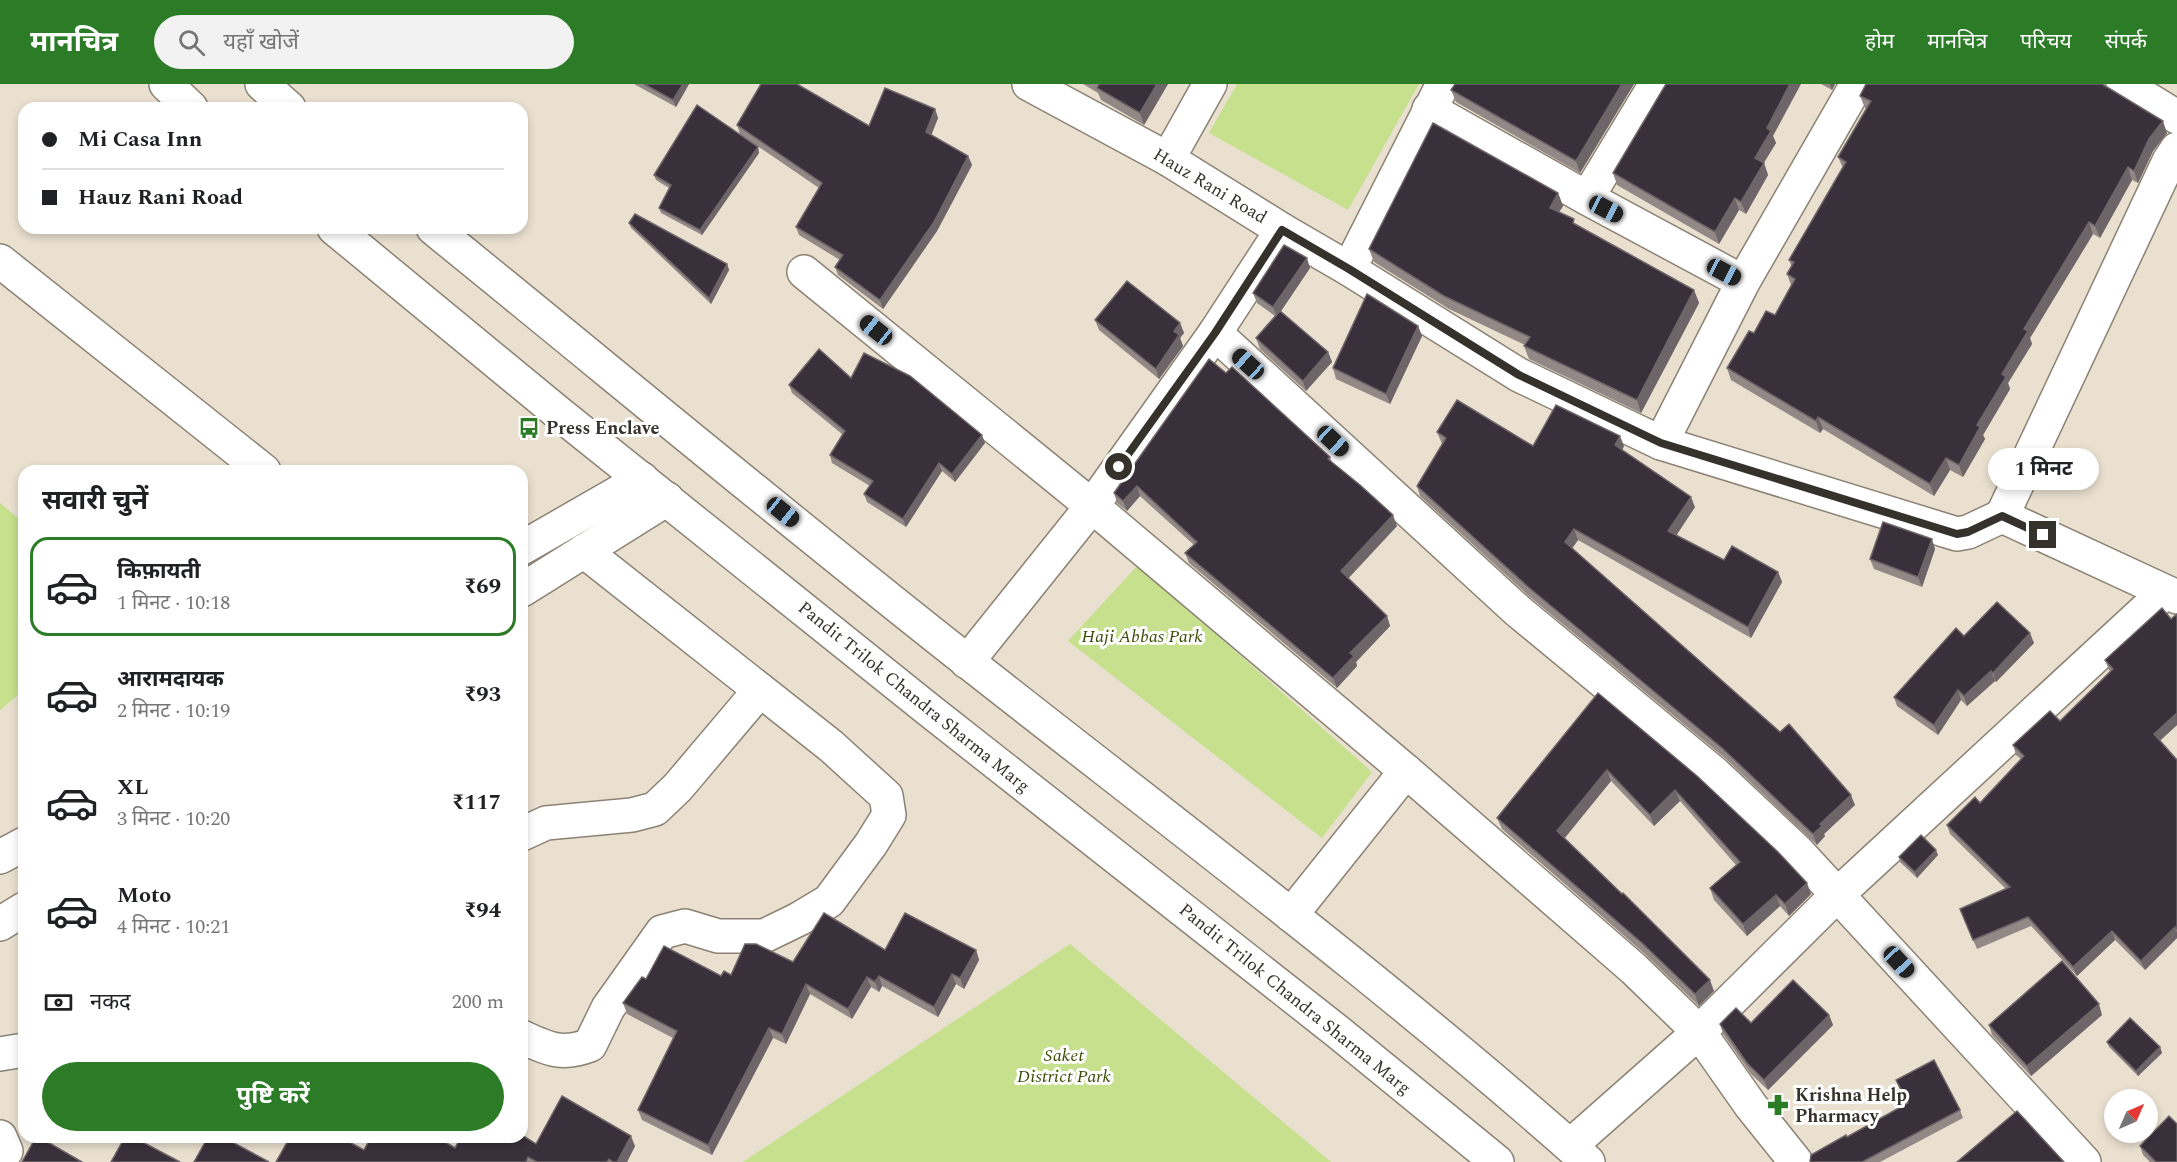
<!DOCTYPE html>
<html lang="hi">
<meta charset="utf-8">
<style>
body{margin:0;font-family:Spectral,"Noto Sans Devanagari",serif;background:#f2f2f2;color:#202124;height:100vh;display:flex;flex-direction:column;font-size:22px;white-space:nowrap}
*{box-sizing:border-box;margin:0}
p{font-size:20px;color:#757577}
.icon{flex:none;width:33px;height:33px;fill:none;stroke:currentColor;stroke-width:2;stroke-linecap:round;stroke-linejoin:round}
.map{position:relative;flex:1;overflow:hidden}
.panel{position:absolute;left:18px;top:381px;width:510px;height:678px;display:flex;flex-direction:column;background:#fff;border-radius:18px;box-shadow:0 3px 9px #0003}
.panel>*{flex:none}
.banner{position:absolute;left:18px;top:18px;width:510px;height:132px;border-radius:18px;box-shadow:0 3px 9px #0003;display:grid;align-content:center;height:132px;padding:0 24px;background:#fff}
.needle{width:39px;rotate:45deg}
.buttons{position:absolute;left:2104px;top:1005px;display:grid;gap:12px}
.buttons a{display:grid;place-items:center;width:54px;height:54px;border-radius:50%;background:#fff;box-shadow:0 3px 9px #0003;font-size:30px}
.end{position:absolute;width:27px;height:27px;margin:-14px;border:8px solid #35322c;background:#fff;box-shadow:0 0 0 3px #fff}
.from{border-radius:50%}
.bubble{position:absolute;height:42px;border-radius:21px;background:#fff;box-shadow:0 3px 9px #0003;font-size:20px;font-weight:700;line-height:42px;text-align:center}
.car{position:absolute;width:18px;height:36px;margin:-18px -9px;border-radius:8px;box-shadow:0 0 4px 2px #0007;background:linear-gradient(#222 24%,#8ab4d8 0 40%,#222 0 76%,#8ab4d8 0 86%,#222 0)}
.banner b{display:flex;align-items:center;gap:21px;height:57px;font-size:22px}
.banner b+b{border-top:2px solid #e0e0e0}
.banner i{width:15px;height:15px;background:#202124}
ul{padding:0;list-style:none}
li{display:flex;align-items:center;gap:18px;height:99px;margin:0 12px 9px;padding:0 12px;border:3px solid transparent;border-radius:18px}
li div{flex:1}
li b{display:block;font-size:22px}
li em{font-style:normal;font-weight:700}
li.active{border-color:#2c7c27}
li>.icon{width:54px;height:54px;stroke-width:1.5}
h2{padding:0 24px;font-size:27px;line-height:72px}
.pay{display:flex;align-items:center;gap:15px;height:66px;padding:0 24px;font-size:22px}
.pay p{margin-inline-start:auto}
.cta{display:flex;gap:12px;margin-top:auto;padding:12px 24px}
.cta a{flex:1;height:69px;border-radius:36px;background:#2c7c27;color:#fff;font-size:24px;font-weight:700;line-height:69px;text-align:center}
header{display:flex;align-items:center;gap:36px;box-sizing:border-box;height:84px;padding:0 30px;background:#2c7c27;color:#fff}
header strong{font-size:28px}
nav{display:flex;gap:33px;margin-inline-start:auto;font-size:21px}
.search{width:420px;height:54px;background:#f2f2f2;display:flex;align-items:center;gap:15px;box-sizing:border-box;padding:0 21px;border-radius:33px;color:#757577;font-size:22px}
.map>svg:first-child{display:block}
.green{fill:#c6e08d}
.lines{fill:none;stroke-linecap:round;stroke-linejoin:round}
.street-casing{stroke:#8b8274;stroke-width:36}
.secondary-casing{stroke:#8b8274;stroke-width:36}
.street{stroke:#fff;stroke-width:33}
.secondary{stroke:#fff;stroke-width:33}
.wall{fill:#928886}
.shaded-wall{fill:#6e6568}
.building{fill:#3a303b;stroke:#6e6568;stroke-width:1.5}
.route{stroke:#35322c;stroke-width:8}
.labels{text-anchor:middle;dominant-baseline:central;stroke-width:6;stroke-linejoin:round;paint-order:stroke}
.street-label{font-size:18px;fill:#35322c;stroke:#fff}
.poi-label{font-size:18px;font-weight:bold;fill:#35322c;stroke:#fff;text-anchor:start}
.park-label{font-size:18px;font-style:italic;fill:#3c4c07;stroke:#fff}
</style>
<header>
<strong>मानचित्र</strong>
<div class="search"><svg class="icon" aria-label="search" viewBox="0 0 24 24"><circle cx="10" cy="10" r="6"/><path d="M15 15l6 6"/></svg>यहाँ खोजें</div>
<nav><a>होम</a><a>मानचित्र</a><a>परिचय</a><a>संपर्क</a></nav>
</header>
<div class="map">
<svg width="2177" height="1078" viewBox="0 0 2177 1078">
<rect width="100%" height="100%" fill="#e9e0d0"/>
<!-- green -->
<g class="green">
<path d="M1237,0H1419L1348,126L1209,49Z"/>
<path d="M0,419L24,439V606L0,626Z"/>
<path d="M1138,481L1372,688L1322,754L1068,557Z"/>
<path d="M1070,860L1331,1078H743Z"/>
</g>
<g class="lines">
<defs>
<g id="street">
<path d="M1029,0L1168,75L1282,146L1349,185L1519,291L1661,359L1957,450L1968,448L2002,432L2177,513"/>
<path d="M2123,0L2177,33"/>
<path d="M1429,25L1587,114L1743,198"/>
<path d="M1168,75L1210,0"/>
<path d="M1587,114L1656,0"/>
<path d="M0,177L264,387"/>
<path d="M1349,185L1443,0"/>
<path d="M804,188L1092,422L1406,687L1634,885L1699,948L1751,1022L1796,1078"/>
<path d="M1215,249L1518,527L1714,689L1796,766L2084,1078"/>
<path d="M1661,359L1743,198L1857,0"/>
<path d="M2002,432L2169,77L2177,65"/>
<path d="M522,464L642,395"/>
<path d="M522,506L667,415"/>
<path d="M967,578L1092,422L1215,249L1282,146"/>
<path d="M522,750L546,739L632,731L655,725L678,703L760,606"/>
<path d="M0,773L24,760"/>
<path d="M1291,831L1406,687"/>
<path d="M0,840L24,825"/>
<path d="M522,953C548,965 562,972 590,961L608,924L662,848L685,842L718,852H764L799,835L829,817L871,760L889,731L886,712L831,662L584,467"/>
<path d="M0,970L24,966"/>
<path d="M0,1053L6,1067"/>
<path d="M1570,1062L1699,948L1837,811L2165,508"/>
</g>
<g id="secondary">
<path d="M166,0L191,24"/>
<path d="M262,0L289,24"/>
<path d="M334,144L556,327L929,626L1338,948L1497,1078"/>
<path d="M433,144C613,290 790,438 972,581C1179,744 1391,903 1588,1078"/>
</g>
</defs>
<!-- street casing -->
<use href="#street" class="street-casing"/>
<!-- secondary casing -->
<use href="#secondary" class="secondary-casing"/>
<!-- street -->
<use href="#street" class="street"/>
<!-- secondary -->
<use href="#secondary" class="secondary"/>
</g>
<!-- wall -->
<g class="wall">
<path d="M634,0H689L676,23Z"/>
<path d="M1083,0H1168L1144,41L1101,16L1098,9Z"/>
<path d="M1634,0L1580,89L1456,18L1451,6Z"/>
<path d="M1821,0H1835L1832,6Z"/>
<path d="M1860,12L2167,49L2153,67L2138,99L2132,96L2100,154L2093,150L2030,254L2032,260L2008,299L2010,305L1983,351L1985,355L1963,393L1950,386L1934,412L1823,345L1820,349L1731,296L1727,284L1754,249L1775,231L1791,201L1787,190L1792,183L1789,176L1843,84L1838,73L1867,25L1865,24Z"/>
<path d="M935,25L938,34L931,51L968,72L972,81L937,147L883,225L838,191L835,183L840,176L799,151L796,143L819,104L740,50L737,41L869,42Z"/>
<path d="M1773,52L1776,59L1764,79L1768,91L1746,130L1739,126L1719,160L1617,101L1613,89Z"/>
<path d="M758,63L759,69L702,151L661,129L659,124L669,104L656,96L654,91Z"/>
<path d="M1558,109L1563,122L1559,128L1577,141L1694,206L1699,219L1641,329L1529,275L1524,262L1525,261L1449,225L1374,178L1369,165Z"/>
<path d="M629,139L727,180L729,186L711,220L631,144Z"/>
<path d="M1310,184L1281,227L1328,268L1332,278L1306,307L1260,265L1256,254L1275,232L1257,219L1253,209Z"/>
<path d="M1095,236L1180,239L1184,249L1180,254L1183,262L1159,295L1099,246Z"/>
<path d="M1418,242L1422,252L1390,320L1336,295L1333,284Z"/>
<path d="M1209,275L1330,373L1332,378L1397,442L1348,494L1387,532L1390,542L1356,578L1357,582L1337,604L1189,479L1185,469L1194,461L1140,412L1127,427L1117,419L1114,409Z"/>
<path d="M851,294L985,359L955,398L942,387L906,443L867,418L864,410L870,402L832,379L830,371L842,350L792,309L789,301Z"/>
<path d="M1437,348L1533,362H1624L1622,366L1695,423L1676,451L1724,476L1778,488L1782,498L1751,554L1578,456L1572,464L1855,721L1824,750L1825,752L1817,761L1726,675L1530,513L1420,412L1417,402L1442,360Z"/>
<path d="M1935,465L1922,503L1874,485L1870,475Z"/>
<path d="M2177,530V641L2160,657L2177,676V854L2145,886L2115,856L2077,892L2031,842L1977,865L1960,825L2006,805L1950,750L1947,741L1980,719L2021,675L2016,671L2013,661L2060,637L2110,587L2109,586L2105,576L2171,535Z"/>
<path d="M1964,552L2034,559L1996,598L1995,597L1967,622L1961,616L1938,651L1897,622L1894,613Z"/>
<path d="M1598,609L1811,810L1789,832L1780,822L1747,852L1714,816L1710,804L1736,781L1680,717L1654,742L1611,697L1565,754L1714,907L1699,922L1646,871L1502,745L1497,734Z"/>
<path d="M1938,771L1917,794L1900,778L1899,773Z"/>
<path d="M885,866H976L979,876L964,905L956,900L938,933L882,902L879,908L871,903L852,935L810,910L786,960L773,954L712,1071L642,1036L638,1026L673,954L627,930L623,919L646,895L721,892L793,878Z"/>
<path d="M1829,931L1833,941L1768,1006L1751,990L1723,950L1720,940L1751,939Z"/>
<path d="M2102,931L2031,992L1992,951L1989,941Z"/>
<path d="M2107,958L2160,963L2162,969L2138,992L2109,963Z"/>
<path d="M1896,996L1960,1026L1963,1034L1880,1078H1810L1847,1053L1907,1020Z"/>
<path d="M536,1060L635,1062L627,1078H276L364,1066Z"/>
<path d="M2140,1062L2177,1078H2150L2143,1071Z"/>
</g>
<!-- shaded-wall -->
<g class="shaded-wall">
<path d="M683,0H689L676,23L673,16Z"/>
<path d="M1157,0H1168L1144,41L1140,29Z"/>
<path d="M1622,0H1634L1580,89L1576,77Z"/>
<path d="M1790,0H1801L1773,52L1776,59L1759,86L1755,74L1767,44Z"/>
<path d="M1830,0H1835L1832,6Z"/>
<path d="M935,25L938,34L929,57L926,48Z"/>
<path d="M2163,37L2167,49L2153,67L2138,99L2134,87L2149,55Z"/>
<path d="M758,63L759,69L702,151L700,146Z"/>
<path d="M968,72L972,81L937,147L883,225L880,216Z"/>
<path d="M1764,79L1768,91L1746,130L1741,118Z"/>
<path d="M2128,83L2132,96L2100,154L2095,142Z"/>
<path d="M1558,109L1563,122L1554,136L1550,124Z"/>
<path d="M1735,114L1739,126L1719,160L1715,148Z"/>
<path d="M2089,138L2093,150L2030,254L2032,260L2008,299L2010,305L1983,351L1985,355L1963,393L1959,381L2024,245Z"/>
<path d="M1307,174L1310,184L1277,233L1273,223Z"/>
<path d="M727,180L729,186L711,220L709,214Z"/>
<path d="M1694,206L1699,219L1641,329L1637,316Z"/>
<path d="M1180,239L1184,249L1180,254L1183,262L1159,295L1156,285L1174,247Z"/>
<path d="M1418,242L1422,252L1390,320L1386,310Z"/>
<path d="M1328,268L1332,278L1306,307L1303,297Z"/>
<path d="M1818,333L1823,345L1820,349L1816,337Z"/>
<path d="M982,351L985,359L955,398L952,390Z"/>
<path d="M1620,352L1624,362L1619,372L1615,361Z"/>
<path d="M1946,374L1950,386L1934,412L1930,400Z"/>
<path d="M939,379L942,387L906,443L903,435Z"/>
<path d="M1137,402L1140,412L1127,427L1123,417Z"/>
<path d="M1691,413L1695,423L1672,458L1668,447Z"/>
<path d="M1393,431L1397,442L1345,498L1341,487Z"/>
<path d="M1574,445L1578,456L1569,469L1565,458Z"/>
<path d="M1932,455L1935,465L1922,503L1918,493Z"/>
<path d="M1778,488L1782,498L1751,554L1748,543Z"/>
<path d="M1387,532L1390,542L1356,578L1357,582L1337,604L1333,594L1350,569Z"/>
<path d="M2030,549L2034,559L1996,598L1993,589Z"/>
<path d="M1991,587L1995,597L1967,622L1964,612Z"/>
<path d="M1958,606L1961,616L1938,651L1934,641Z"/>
<path d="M2177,629V641L2157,659L2154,650Z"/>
<path d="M1607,686L1611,697L1561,758L1557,747Z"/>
<path d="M1675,706L1680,717L1654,742L1650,731Z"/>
<path d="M1851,711L1855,721L1824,750L1825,752L1817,761L1813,750L1820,740Z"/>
<path d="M1936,766L1938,771L1917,794L1915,788Z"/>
<path d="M1807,799L1811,810L1789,832L1785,820Z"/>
<path d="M1776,811L1780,822L1747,852L1743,840Z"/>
<path d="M2175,843L2177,849V854L2145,886L2141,877Z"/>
<path d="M2112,847L2115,856L2077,892L2073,883Z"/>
<path d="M976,866L979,876L964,905L960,894Z"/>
<path d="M952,890L956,900L938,933L934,923Z"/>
<path d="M879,892L882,902L879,908L875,898Z"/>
<path d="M867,893L871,903L852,935L848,925Z"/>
<path d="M1710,896L1714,907L1699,922L1695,910Z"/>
<path d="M806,900L810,910L786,960L782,950Z"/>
<path d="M2099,920L2102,931L2031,992L2027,982Z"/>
<path d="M1829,931L1833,941L1768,1006L1764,996Z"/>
<path d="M769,944L773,954L712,1071L708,1061Z"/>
<path d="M2160,963L2162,969L2138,992L2136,987Z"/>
<path d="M631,1052L635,1062L627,1078H617Z"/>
</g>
<!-- building -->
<g class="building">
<path d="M644,0H683L673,16Z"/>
<path d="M761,0H797L869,42L885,4L935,25L926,48L968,72L934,138L880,216L835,183L843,171L796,143L822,99L737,41Z"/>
<path d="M1099,0H1157L1140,29L1097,4Z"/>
<path d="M1455,0H1622L1576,77L1451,6Z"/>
<path d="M1666,0H1790L1767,44L1771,47L1755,74L1764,79L1741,118L1735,114L1715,148L1613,89Z"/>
<path d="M1866,0H2102L2163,37L2149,55L2134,87L2128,83L2095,142L2089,138L2024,245L2028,247L2002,290L2006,293L1977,341L1980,343L1959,381L1946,374L1930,400L1818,333L1816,337L1727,284L1749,247L1754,249L1766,227L1775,231L1795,195L1787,190L1794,178L1789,176L1846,78L1838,73L1871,17L1860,12Z"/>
<path d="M697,21L758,63L700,146L659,124L671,101L654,91Z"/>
<path d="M1433,39L1558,109L1550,124L1574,135L1573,139L1694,206L1637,316L1524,262L1530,253L1444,212L1369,165Z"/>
<path d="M635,130L727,180L709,214L629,139Z"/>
<path d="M1284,161L1307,174L1273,223L1253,209Z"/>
<path d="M1127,197L1180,239L1174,247L1179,251L1156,285L1095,236Z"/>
<path d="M1367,210L1418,242L1386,310L1333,284Z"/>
<path d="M1280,227L1328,268L1303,297L1256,254Z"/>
<path d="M819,265L851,294L864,269L910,292L982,351L952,390L939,379L903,435L864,410L873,397L830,371L845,347L789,301Z"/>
<path d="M1209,275L1226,289L1232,283L1330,373L1328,375L1360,401L1393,431L1341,487L1387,532L1350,569L1354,572L1333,594L1185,469L1197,458L1137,402L1123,417L1114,409Z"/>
<path d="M1457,316L1533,362L1556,321L1620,352L1615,361L1691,413L1668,447L1724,476L1732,462L1778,488L1748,543L1574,445L1565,458L1780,648L1789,640L1851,711L1820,740L1822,742L1813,750L1722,664L1527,502L1417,402L1446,354L1437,348Z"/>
<path d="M1883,438L1932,455L1918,493L1870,475Z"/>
<path d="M1997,518L2030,549L1993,589L1991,587L1964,612L1958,606L1934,641L1894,613L1956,544L1964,552Z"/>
<path d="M2162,524L2171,535L2177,530V629L2154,650L2177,676V845L2175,843L2141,877L2112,847L2073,883L2028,833L1973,856L1960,825L2010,803L1947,741L1975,713L1980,719L2024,672L2013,661L2050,627L2060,637L2113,585L2105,576Z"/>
<path d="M1598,609L1697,692L1778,768L1807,799L1785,820L1776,811L1743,840L1710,804L1740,778L1675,706L1650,731L1607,686L1557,747L1622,810L1623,809L1710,896L1695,910L1642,859L1497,734Z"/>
<path d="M1921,751L1936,766L1915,788L1899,773Z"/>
<path d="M824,829L885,866L905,829L976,866L960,894L952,890L934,923L879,892L875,898L867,893L848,925L806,900L782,950L769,944L708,1061L638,1026L677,947L623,919L642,893L646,895L664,862L721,892L724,887L731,891L745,860H756L793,878Z"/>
<path d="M2062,877L2099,920L2027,982L1989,941Z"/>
<path d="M1793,896L1829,931L1764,996L1747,979L1720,940L1736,924L1751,939Z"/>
<path d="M2130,934L2160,963L2136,987L2107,958Z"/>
<path d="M1934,976L1960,1026L1862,1078H1810L1811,1071L1846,1051L1847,1053L1908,1019L1896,996Z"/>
<path d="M562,1012L631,1052L617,1078H613L609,1075L607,1078H537L528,1073L526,1078H276L290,1053H340L364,1066L371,1053H437L455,1064L461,1053H522V1051L536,1060Z"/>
<path d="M2017,1027L2064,1078H1957Z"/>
<path d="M2169,1032L2177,1040V1078H2156L2140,1062Z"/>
<path d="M36,1053H39L82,1078H22Z"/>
<path d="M125,1053H133L180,1078H111Z"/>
<path d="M208,1053H223L269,1078H194Z"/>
</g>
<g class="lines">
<!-- route -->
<path class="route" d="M1119,383L1215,249L1282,146L1349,185L1519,291L1661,359L1957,450L1968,448L2002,432L2043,451"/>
</g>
<!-- icons -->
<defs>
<symbol id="bus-bare" viewBox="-9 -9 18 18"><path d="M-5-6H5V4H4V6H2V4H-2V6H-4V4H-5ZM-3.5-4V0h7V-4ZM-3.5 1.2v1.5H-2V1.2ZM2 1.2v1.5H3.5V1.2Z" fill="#2c7c27" stroke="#fff" stroke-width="2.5" paint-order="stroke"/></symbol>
<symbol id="pharmacy-bare" viewBox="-9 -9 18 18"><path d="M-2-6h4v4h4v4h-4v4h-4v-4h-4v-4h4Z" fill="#2c7c27" stroke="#fff" stroke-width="2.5" paint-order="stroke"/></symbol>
</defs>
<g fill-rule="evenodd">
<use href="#bus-bare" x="514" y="329" width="30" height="30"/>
<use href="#pharmacy-bare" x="1763" y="1006" width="30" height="30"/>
</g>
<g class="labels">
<!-- street labels -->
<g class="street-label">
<text transform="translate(1210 102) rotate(31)">Hauz Rani Road</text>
<text transform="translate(914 613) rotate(39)">Pandit Trilok Chandra Sharma Marg</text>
<text transform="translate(1295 915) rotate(39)">Pandit Trilok Chandra Sharma Marg</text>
</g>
<!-- poi labels -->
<g class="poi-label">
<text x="546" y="344">Press Enclave</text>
<text x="1795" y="1011">Krishna Help<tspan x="1795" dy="21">Pharmacy</tspan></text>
</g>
<!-- park labels -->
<g class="park-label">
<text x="1142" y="552">Haji Abbas Park</text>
<text x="1064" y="971">Saket<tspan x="1064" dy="21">District Park</tspan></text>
</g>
</g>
</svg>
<div class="buttons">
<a><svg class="needle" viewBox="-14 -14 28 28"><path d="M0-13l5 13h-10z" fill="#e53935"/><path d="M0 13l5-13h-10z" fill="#757577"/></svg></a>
</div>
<i class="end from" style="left:1119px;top:383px"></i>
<i class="end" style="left:2043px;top:451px"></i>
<div class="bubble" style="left:1988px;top:364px;width:111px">1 मिनट</div>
<i class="car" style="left:1606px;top:125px;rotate:118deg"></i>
<i class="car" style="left:1724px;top:188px;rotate:118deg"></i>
<i class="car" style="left:876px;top:246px;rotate:309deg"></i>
<i class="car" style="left:1248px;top:280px;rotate:312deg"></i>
<i class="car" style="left:1333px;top:357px;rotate:133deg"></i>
<i class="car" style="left:783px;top:428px;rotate:129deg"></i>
<i class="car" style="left:1899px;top:878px;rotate:137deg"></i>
<div class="banner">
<b><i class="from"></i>Mi Casa Inn</b>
<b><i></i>Hauz Rani Road</b>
</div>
<section class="panel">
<h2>सवारी चुनें</h2>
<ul>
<li class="active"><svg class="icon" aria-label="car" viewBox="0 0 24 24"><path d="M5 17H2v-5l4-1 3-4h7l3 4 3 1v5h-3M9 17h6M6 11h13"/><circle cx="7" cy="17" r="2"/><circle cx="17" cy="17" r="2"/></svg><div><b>किफ़ायती</b><p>1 मिनट · 10:18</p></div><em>₹69</em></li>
<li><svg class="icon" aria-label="car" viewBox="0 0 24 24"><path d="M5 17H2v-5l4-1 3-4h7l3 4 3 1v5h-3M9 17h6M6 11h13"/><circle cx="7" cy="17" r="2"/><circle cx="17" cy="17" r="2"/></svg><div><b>आरामदायक</b><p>2 मिनट · 10:19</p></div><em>₹93</em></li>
<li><svg class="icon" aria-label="car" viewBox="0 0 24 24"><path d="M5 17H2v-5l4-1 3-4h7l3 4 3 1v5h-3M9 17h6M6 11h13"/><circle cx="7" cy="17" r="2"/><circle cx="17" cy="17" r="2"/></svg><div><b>XL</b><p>3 मिनट · 10:20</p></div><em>₹117</em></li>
<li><svg class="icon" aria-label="car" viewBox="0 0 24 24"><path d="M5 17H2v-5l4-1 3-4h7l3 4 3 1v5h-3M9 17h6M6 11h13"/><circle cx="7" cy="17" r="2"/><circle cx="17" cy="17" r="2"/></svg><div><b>Moto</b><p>4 मिनट · 10:21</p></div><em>₹94</em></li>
</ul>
<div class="pay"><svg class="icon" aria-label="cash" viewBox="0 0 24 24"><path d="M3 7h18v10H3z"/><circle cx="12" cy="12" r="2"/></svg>नकद<p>200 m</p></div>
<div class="cta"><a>पुष्टि करें</a></div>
</section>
</div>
